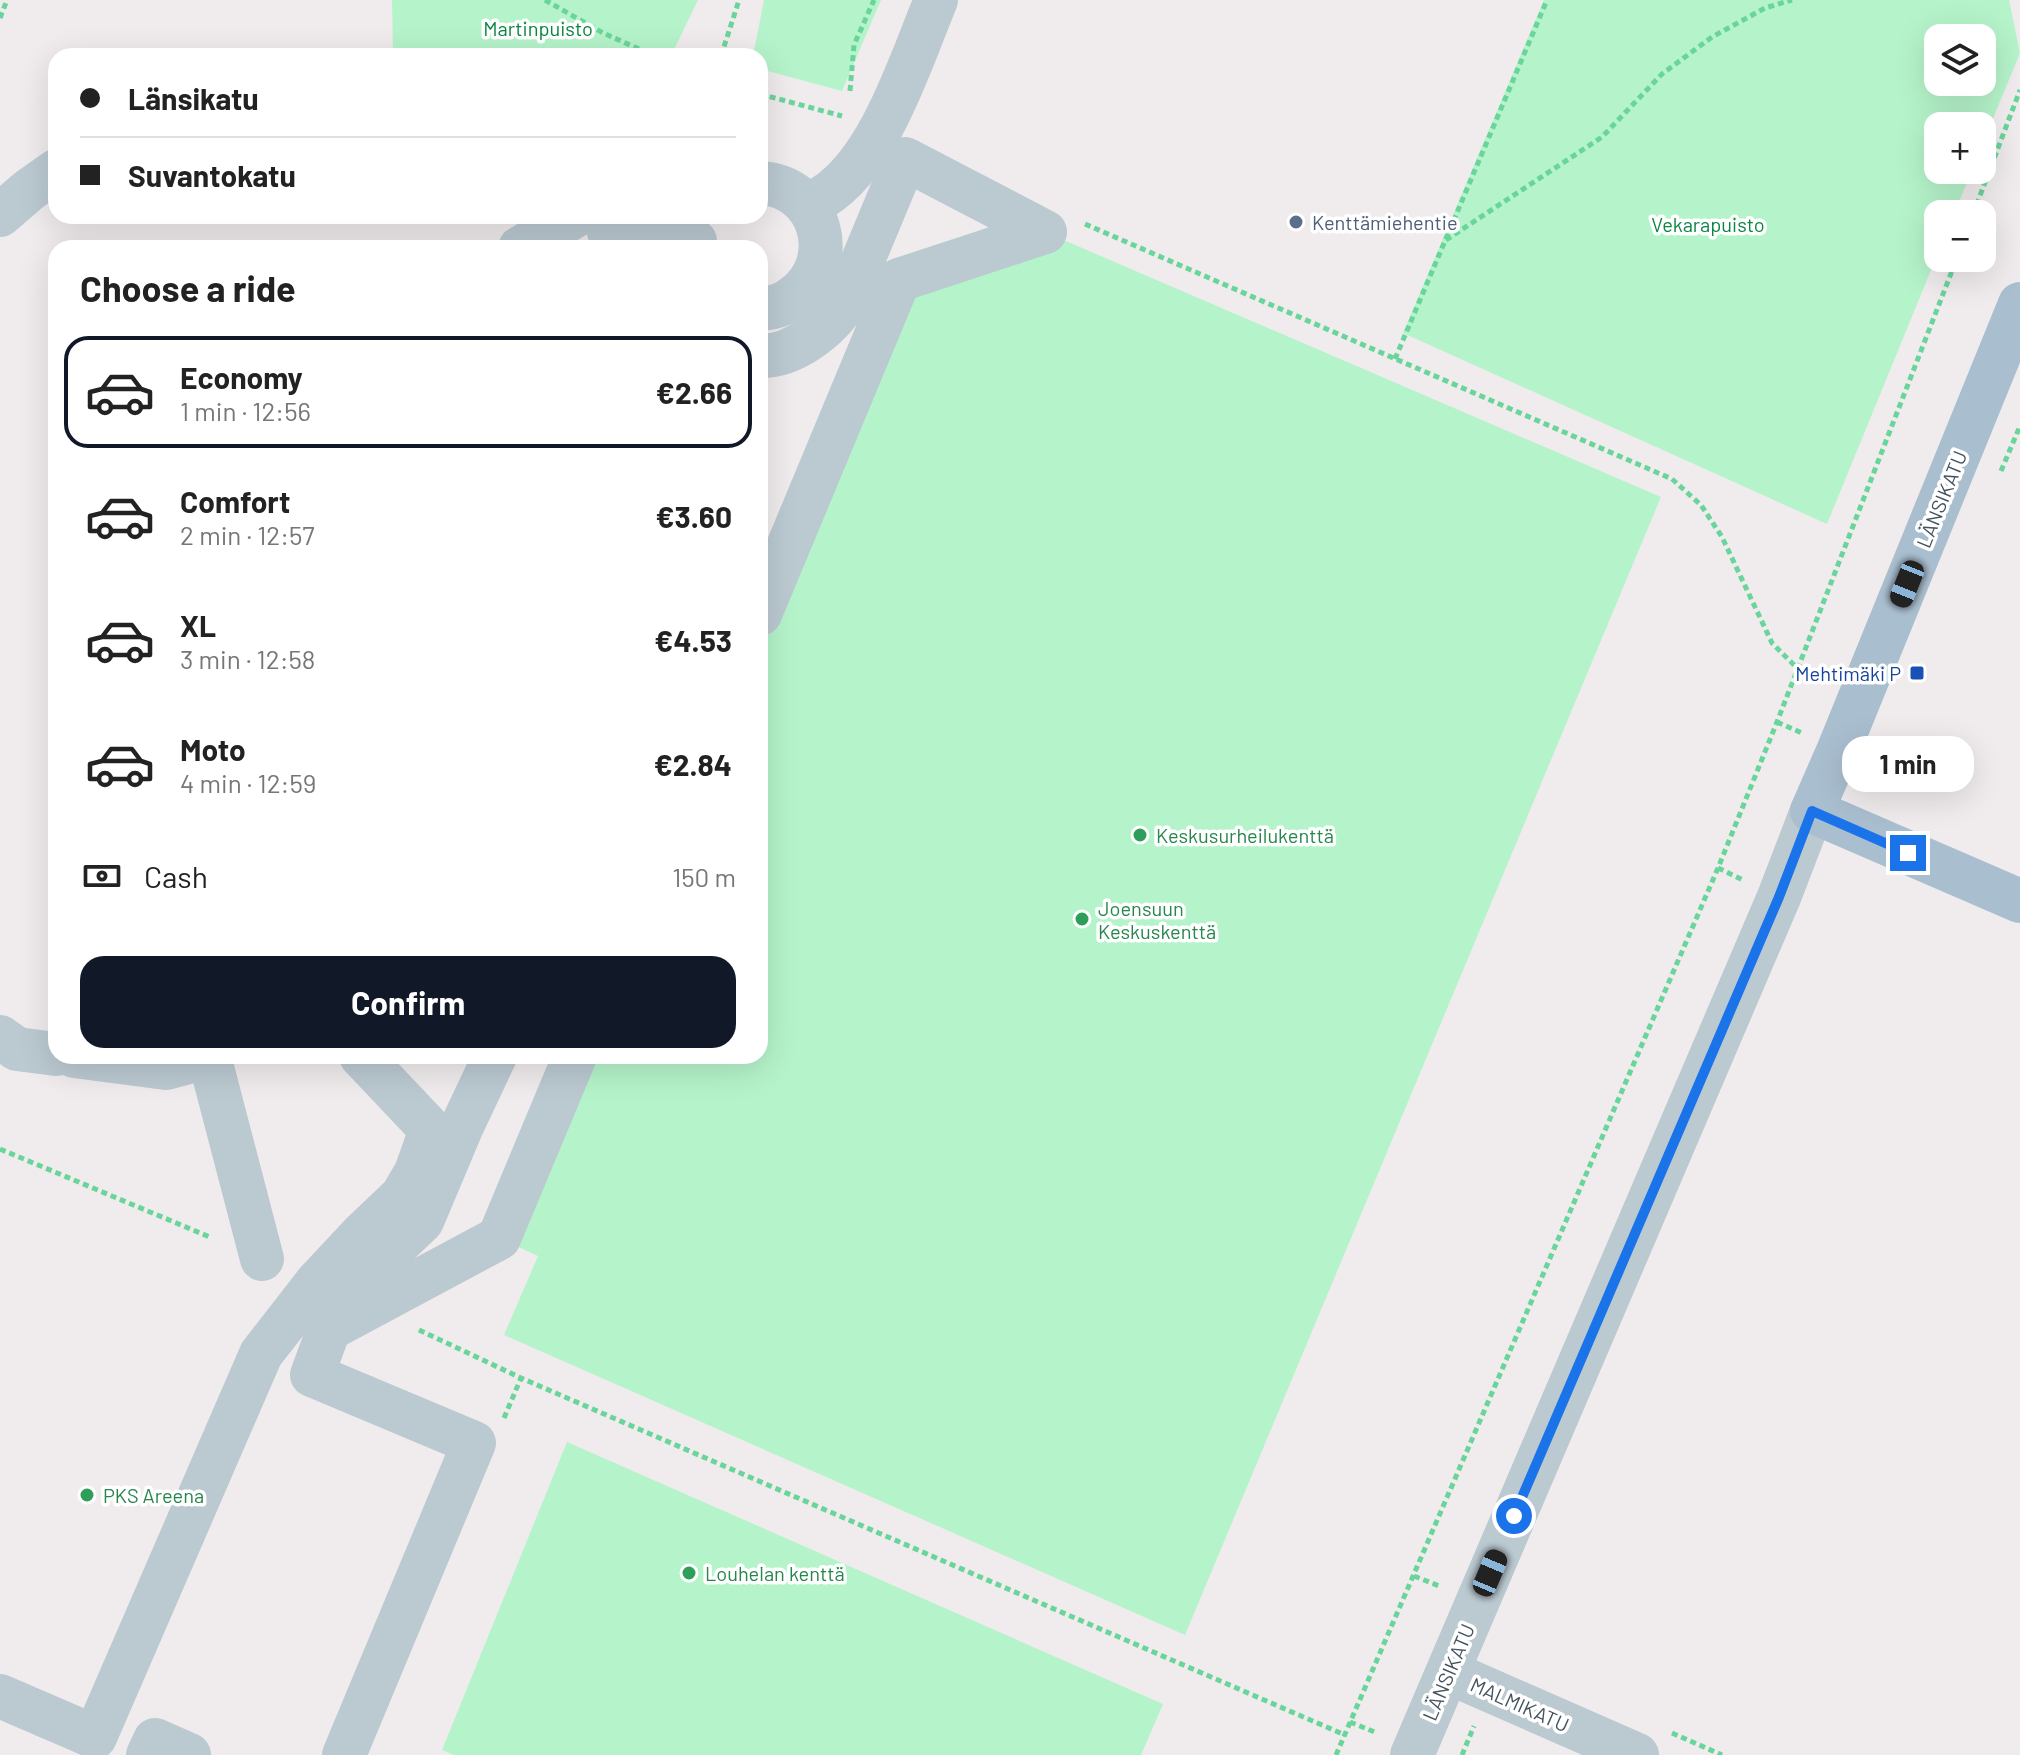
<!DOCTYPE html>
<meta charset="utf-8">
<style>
body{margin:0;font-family:Barlow,sans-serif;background:#f2f2f2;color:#222;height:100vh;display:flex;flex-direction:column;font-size:30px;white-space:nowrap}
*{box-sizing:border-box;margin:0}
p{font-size:26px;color:#767676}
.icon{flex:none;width:44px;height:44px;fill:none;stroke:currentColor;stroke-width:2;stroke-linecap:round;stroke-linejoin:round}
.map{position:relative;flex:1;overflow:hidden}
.panel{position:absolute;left:48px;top:240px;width:720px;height:824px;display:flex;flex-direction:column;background:#fff;border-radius:24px;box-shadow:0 8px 32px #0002}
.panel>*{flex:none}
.guide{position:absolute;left:48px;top:48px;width:720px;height:176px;border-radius:24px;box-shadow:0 8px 32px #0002;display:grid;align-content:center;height:176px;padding:0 32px;background:#fff}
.buttons{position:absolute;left:1924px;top:24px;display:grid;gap:16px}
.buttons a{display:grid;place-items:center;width:72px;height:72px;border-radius:16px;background:#fff;box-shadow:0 8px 32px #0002;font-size:40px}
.end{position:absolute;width:36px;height:36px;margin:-18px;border:10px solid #1a73e8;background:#fff;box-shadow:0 0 0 4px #fff}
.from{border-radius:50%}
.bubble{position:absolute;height:56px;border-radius:24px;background:#fff;box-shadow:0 8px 32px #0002;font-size:26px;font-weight:700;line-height:56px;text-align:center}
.car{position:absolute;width:24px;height:48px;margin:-24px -12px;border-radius:10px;box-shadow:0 0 6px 2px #0007;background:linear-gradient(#222 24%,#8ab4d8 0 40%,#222 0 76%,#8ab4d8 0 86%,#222 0)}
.guide b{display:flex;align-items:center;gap:28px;height:76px;font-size:30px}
.guide b+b{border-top:2px solid #e0e0e0}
.guide i{width:20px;height:20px;background:#222}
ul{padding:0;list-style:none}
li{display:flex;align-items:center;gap:24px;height:112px;margin:0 16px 12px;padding:0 16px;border:4px solid transparent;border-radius:24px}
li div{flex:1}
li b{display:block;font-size:30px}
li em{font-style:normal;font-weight:700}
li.on{border-color:#111827}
li>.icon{width:72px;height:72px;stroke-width:1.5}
h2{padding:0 32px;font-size:36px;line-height:96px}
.pay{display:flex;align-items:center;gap:20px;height:88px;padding:0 32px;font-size:30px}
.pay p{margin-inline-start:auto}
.primary-button{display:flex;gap:16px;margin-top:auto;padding:16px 32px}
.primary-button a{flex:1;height:92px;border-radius:24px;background:#111827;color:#fff;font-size:32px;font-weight:700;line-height:92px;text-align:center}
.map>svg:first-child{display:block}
.green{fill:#b5f3ca;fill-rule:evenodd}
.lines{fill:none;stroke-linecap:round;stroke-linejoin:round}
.path{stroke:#6ad59a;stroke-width:5;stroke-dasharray:6 4;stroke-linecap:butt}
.minor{stroke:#bbc9d1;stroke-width:44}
.major{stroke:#a9becf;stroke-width:44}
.route{stroke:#1a73e8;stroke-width:10}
.service-dot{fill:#5c6f8a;stroke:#fff;stroke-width:3}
.transit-dot{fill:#1a4fb4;stroke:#fff;stroke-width:3}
.leisure-dot{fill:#2e9e5b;stroke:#fff;stroke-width:3}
.labels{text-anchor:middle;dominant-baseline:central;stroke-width:7;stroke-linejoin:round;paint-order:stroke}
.park-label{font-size:20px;fill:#0d8542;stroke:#fff}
.service-label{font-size:20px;fill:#4e5e75;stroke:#fff;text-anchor:start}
.street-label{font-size:20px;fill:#43525c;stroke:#fff}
.transit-label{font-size:20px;fill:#164399;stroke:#fff;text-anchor:end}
.leisure-label{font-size:20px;fill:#27864d;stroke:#fff;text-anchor:start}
</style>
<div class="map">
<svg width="2020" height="1755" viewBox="0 0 2020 1755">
<rect width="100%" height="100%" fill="#f0eced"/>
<!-- green -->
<g class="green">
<path d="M392,0H698L671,56H393Z"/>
<path d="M764,0H881L842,91L760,69V56H753Z"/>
<path d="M1544,0H2009L2020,53L1982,145V126H1938V170H1972L1954,214H1938V253L1827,524L1403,333ZM1982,38V82H1938V38Z"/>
<path d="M1045,232L1661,497L1185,1635L504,1335L538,1256L499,1238L575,1056H760V614L899,280Z"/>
<path d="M567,1442L1163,1704L1141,1755H454L442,1750Z"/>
</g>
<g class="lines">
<!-- path -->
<g class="path">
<path d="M545,0L603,33L655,56"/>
<path d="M0,18L7,0"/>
<path d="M721,56L739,0"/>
<path d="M850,91L854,45L874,0"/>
<path d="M760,94L842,116"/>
<path d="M1973,214L2020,90"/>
<path d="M1085,224L1672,479L1701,505L1722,537L1772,643L1798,669"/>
<path d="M1446,240L1602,137L1662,74L1712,37L1765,8L1792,0"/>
<path d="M1395,359L1547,0"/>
<path d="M2001,471L2020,426"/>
<path d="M1777,722L1802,733"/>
<path d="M1718,868L1743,880"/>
<path d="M0,1149L212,1238"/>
<path d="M419,1330L521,1378L1345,1735"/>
<path d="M504,1418L521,1378"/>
<path d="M1414,1576L1439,1586"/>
<path d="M1350,1722L1377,1733"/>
<path d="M1672,1733L1722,1755"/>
<path d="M1336,1755L1718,868L1777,722L1957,258"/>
<path d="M1462,1755L1474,1726"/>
</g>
<!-- minor -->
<g class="minor">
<path d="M760,183C821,186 842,260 795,296C785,304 773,309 760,308"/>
<path d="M806,204C811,202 818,201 823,197C880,162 911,60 936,0"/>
<path d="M0,215L29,190L56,171"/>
<path d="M520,248L575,216"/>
<path d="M619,248L609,232L695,241"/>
<path d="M760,356C793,357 830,328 846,301L905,159L1045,232L899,280L760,614"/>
<path d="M0,1037L17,1049L56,1054"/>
<path d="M74,1056L166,1068L211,1056"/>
<path d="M209,1056L262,1259"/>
<path d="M344,1295L422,1221L462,1126L495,1056"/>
<path d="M1448,1672L1637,1755"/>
<path d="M0,1696L95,1737L261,1354L317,1282L362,1234L402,1196L416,1172L431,1130L361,1056"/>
<path d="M148,1755L155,1740L189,1755"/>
<path d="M344,1755L474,1443L312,1375L329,1329L499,1238L575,1056"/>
<path d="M1412,1755L1779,897L1812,811"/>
</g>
<!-- major -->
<path class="major" d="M2020,304L1839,749L1812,811L2020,901"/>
</g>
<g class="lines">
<!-- route -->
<path class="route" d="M1514,1516L1779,897L1812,811L1908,853"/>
</g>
<!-- markers -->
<circle class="service-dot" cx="1296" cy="222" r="8"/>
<rect class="transit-dot" x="1909" y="665" width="16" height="16" rx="4"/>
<g class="leisure-dot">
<circle cx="1140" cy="835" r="8"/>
<circle cx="1082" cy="919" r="8"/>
<circle cx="87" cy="1495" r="8"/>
<circle cx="689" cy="1573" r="8"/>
</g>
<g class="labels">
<!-- park labels -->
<g class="park-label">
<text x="538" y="28">Martinpuisto</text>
<text x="1708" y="224">Vekarapuisto</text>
</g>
<!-- service labels -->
<g class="service-label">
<text x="1312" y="222">Kenttämiehentie</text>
</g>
<!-- street labels -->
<g class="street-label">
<text transform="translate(1941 499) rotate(-68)">LÄNSIKATU</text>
<text transform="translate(1448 1672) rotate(-67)">LÄNSIKATU</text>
<text transform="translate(1520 1704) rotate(24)">MALMIKATU</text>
</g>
<!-- transit labels -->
<g class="transit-label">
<text x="1901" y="673">Mehtimäki P</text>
</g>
<!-- leisure labels -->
<g class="leisure-label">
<text x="1156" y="835">Keskusurheilukenttä</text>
<text x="1098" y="908">Joensuun<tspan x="1098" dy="23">Keskuskenttä</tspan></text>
<text x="103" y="1495">PKS Areena</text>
<text x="705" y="1573">Louhelan kenttä</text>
</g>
</g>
</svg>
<div class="buttons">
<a><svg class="icon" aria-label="layers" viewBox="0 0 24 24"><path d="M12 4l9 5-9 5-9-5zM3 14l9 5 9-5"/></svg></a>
<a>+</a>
<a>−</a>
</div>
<i class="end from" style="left:1514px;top:1516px"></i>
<i class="end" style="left:1908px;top:853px"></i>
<div class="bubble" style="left:1842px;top:736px;width:132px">1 min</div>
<i class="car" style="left:1907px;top:584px;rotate:202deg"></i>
<i class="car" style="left:1490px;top:1573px;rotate:23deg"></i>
<div class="guide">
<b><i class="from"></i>Länsikatu</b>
<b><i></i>Suvantokatu</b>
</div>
<section class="panel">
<h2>Choose a ride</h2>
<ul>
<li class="on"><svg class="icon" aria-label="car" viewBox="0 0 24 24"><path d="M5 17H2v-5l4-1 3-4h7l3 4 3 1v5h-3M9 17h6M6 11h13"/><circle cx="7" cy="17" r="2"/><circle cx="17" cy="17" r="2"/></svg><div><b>Economy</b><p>1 min · 12:56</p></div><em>€2.66</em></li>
<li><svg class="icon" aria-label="car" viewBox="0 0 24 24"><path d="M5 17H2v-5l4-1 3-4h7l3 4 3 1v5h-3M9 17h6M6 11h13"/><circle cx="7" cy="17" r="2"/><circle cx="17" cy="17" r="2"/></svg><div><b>Comfort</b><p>2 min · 12:57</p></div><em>€3.60</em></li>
<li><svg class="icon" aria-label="car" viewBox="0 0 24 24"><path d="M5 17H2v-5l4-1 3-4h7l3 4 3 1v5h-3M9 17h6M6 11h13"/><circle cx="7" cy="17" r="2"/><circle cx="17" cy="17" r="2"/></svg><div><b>XL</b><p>3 min · 12:58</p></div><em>€4.53</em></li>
<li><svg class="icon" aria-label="car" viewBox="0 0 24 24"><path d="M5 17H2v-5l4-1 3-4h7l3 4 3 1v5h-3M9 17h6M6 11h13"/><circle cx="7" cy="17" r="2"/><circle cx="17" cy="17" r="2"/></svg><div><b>Moto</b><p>4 min · 12:59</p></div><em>€2.84</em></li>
</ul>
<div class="pay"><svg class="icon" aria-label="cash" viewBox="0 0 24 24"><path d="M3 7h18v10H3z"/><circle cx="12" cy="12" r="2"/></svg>Cash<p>150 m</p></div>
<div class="primary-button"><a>Confirm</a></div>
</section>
</div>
